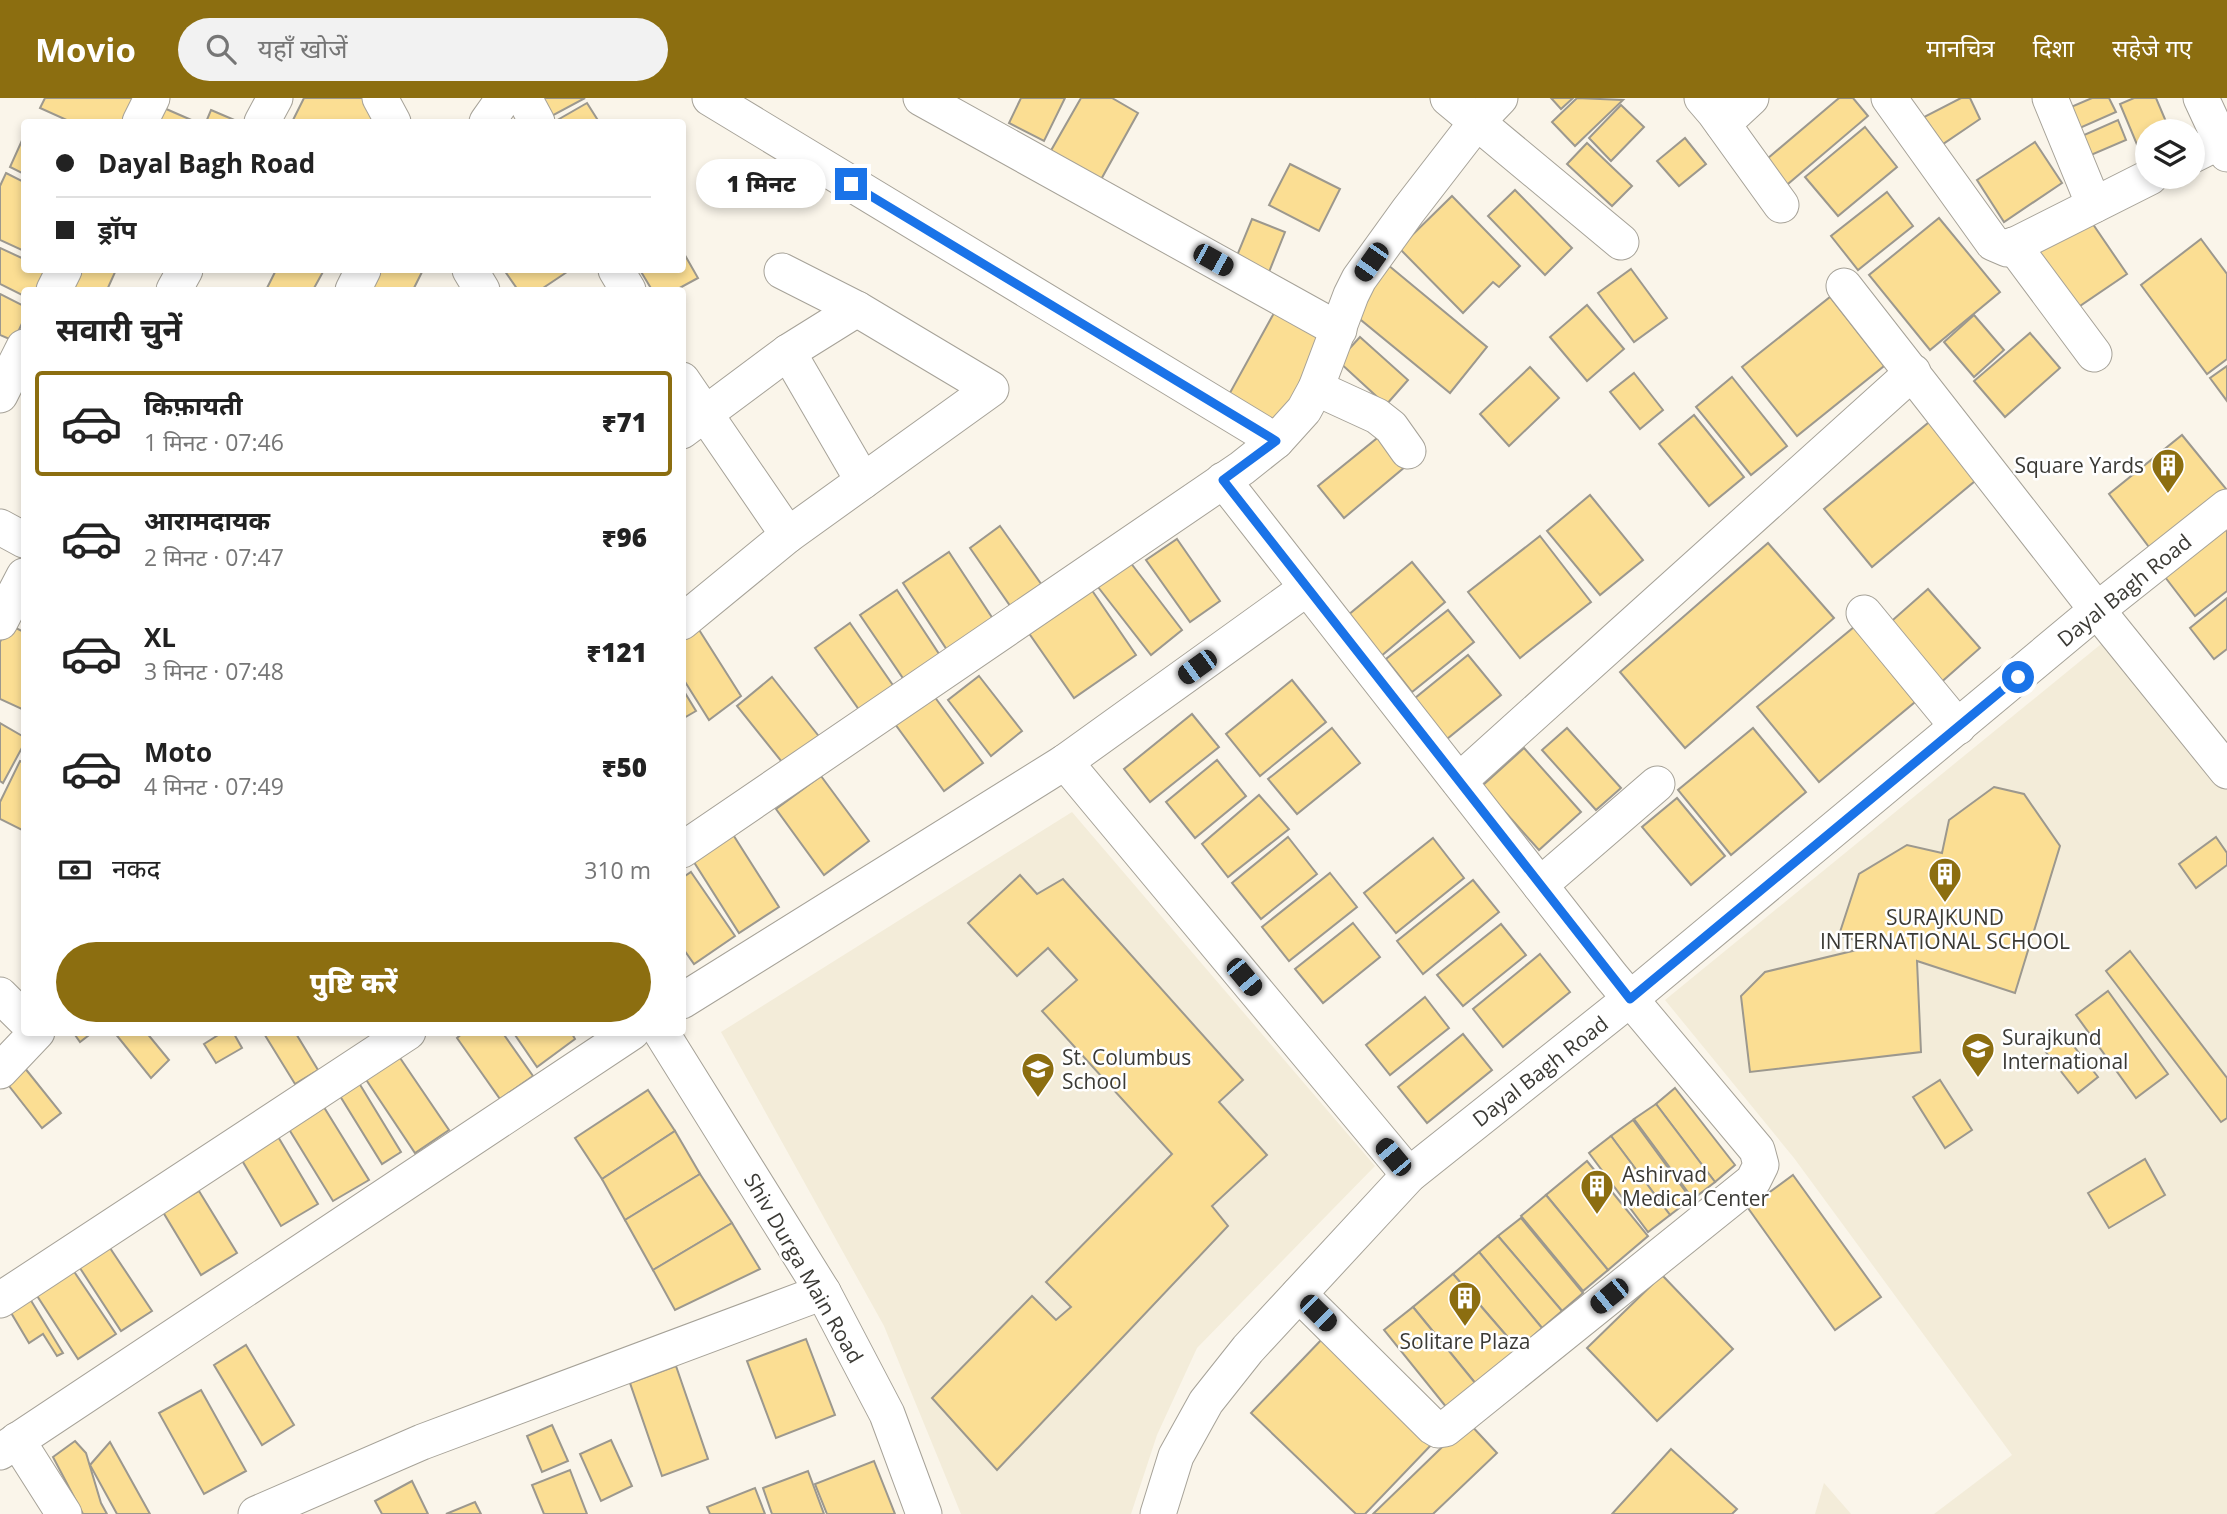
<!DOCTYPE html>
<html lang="hi">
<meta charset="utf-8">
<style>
body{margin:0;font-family:"Open Sans","Noto Sans Devanagari",sans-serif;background:#f2f2f2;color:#222;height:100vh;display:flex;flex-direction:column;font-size:26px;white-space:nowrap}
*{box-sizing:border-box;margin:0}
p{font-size:23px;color:#767676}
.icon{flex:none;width:38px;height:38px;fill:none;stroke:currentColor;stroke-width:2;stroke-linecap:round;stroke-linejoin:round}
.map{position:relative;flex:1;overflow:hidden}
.drawer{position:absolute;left:21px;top:189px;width:665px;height:749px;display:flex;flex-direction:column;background:#fff;border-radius:7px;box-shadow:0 4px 10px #0003}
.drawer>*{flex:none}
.top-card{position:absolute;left:21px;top:21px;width:665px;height:154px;border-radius:7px;box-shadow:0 4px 10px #0003;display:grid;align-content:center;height:154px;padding:0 35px;background:#fff}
.buttons{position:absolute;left:2135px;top:21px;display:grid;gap:14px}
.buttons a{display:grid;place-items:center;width:70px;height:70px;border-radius:50%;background:#fff;box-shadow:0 4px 10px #0003;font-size:35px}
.end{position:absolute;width:32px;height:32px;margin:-16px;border:9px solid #1a73e8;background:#fff;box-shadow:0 0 0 4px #fff}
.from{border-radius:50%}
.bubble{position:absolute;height:49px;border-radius:24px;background:#fff;box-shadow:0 4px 10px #0003;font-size:23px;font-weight:800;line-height:49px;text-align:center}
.car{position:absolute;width:21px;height:42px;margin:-21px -10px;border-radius:9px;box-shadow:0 0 5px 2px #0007;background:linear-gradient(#222 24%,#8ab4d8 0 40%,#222 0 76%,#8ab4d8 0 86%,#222 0)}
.top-card b{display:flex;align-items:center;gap:24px;height:66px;font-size:26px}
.top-card b+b{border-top:2px solid #e0e0e0}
.top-card i{width:18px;height:18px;background:#222}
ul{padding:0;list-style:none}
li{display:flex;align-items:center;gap:21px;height:105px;margin:0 14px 10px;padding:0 21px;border:4px solid transparent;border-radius:7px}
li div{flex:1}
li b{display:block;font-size:26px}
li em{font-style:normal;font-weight:800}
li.active{border-color:#8c6e10}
li>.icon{width:63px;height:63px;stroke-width:1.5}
h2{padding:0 35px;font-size:32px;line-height:84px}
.pay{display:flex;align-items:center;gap:18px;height:77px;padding:0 35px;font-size:26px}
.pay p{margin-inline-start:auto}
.action{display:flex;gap:14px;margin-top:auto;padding:14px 35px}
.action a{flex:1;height:80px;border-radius:42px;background:#8c6e10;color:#fff;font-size:28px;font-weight:800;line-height:80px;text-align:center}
header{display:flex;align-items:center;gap:42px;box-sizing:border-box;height:98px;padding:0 35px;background:#8c6e10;color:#fff}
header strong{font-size:33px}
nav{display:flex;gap:38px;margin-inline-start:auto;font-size:24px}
.search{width:490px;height:63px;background:#f2f2f2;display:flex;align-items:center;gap:18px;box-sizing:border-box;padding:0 24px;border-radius:38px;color:#767676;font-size:26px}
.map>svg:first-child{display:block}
.built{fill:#f3ecd9}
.building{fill:#fbde93;stroke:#9c988e;stroke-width:2}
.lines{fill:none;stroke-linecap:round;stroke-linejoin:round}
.minor-casing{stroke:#a6a298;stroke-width:37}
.minor{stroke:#fff;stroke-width:35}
.route{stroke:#1a73e8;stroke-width:9}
.labels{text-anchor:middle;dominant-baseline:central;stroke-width:5;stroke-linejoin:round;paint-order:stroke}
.poi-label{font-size:21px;fill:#3b3a35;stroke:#fff;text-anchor:start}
.street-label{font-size:21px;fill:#3b3a35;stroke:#fff}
</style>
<header>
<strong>Movio</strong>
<div class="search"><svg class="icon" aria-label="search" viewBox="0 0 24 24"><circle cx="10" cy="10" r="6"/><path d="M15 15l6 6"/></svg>यहाँ खोजें</div>
<nav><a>मानचित्र</a><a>दिशा</a><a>सहेजे गए</a></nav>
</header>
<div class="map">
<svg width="2227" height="1416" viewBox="0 0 2227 1416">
<rect width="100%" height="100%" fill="#faf5ea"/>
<!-- built -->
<g class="built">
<path d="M2106,542L2227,690V1416H1934L2012,1357L1794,1060L1665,902Z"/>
<path d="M1072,714L1375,1068L1197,1250L1157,1337L1131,1416H961L884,1228L721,934Z"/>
<path d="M1824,1385L1851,1416H1815Z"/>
</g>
<!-- building -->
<g class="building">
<path d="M45,0H136L124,24H71L40,10Z"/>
<path d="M304,0H367L379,6L370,24H292Z"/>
<path d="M537,0H585L548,20Z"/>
<path d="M1021,0H1065L1044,43L1009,25Z"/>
<path d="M1081,0H1112L1138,15L1099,85L1049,56Z"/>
<path d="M1551,0H1573L1561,11Z"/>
<path d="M1577,0L1623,2L1575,48L1552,24Z"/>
<path d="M1839,0H1853L1868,18L1782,91L1761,66Z"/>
<path d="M1961,0H1970L1980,21L1943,46L1924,19Z"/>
<path d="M2092,0H2109L2116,14L2073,33L2064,12Z"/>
<path d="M2134,0H2156L2170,33H2147V45L2138,49L2120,6Z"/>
<path d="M587,5L599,24H554Z"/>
<path d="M157,7L196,24H149Z"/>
<path d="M1621,7L1644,29L1611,63L1589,40Z"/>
<path d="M211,12L239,24H206Z"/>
<path d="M2118,22L2126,42L2084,60L2075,41Z"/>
<path d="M1865,29L1897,69L1838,118L1805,79Z"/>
<path d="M24,38V76L10,69Z"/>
<path d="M1685,40L1706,66L1679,88L1657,63Z"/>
<path d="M2035,44L2062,85L2004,124L1977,82Z"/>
<path d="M1587,45L1632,88L1612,108L1567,66Z"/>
<path d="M1290,66L1340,91L1319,133L1269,107Z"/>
<path d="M6,75L24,84V153L0,142V88Z"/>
<path d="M1515,92L1572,150L1545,177L1488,118Z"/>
<path d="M1887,94L1913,128L1858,172L1831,138Z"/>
<path d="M1452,98L1520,168L1499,189L1493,184L1463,215L1399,150Z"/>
<path d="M2086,116L2127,176L2071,214L2030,154Z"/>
<path d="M1939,120L2000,194L1930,252L1869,177Z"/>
<path d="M1252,121L1285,134L1267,179L1234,165Z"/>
<path d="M2201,141L2227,176V261L2207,276L2141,187Z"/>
<path d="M0,150L24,161V172H48L41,192H24V198L0,186Z"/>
<path d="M682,152L698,180L676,192H652L640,172H682Z"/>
<path d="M1388,167L1487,249L1450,295L1350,213Z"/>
<path d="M1631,171L1667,220L1634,244L1598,195Z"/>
<path d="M74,172H116L107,192H64Z"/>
<path d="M276,172H324L313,192H266Z"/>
<path d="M369,172H423L413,192H359Z"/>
<path d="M504,172H566L567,174L540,192H518Z"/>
<path d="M0,196L24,208V221L14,243L0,237Z"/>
<path d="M1830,199L1884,268L1797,338L1742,269Z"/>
<path d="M1279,206L1332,234L1280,331L1226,302Z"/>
<path d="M1587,207L1624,251L1587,283L1550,239Z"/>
<path d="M1974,217L2004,252L1974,279L1944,244Z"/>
<path d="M2030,235L2060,270L2005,319L1974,283Z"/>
<path d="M1360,239L1408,282L1386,307L1338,263Z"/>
<path d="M2227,268V303L2210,280Z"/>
<path d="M1530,269L1559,300L1509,348L1480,316Z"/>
<path d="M1634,275L1663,312L1640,331L1610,294Z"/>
<path d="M1732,279L1787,348L1751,377L1696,309Z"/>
<path d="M1694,317L1744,379L1709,408L1659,346Z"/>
<path d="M1934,320L1981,378L1872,469L1824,411Z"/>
<path d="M1381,337L1406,368L1344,420L1318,388Z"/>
<path d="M2182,337L2227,392V398L2155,457L2109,396Z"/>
<path d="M1590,397L1643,462L1600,497L1547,433Z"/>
<path d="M1000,428L1044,490L1013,512L970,450Z"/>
<path d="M2227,430V493L2195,518L2165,479Z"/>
<path d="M1540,438L1591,504L1520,560L1468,494Z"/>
<path d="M1177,441L1220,503L1190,524L1146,462Z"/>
<path d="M1768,445L1834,520L1685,650L1620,574Z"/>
<path d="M949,454L999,530L953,561L903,485Z"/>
<path d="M1130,464L1182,532L1151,557L1098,489Z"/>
<path d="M1412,464L1445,504L1380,559L1347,518Z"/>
<path d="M1089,488L1136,557L1074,600L1026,531Z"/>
<path d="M1928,491L1980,550L1938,587L1886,528Z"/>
<path d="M897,492L945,565L909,589L860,517Z"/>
<path d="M2227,500V551L2214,561L2190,530Z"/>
<path d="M1448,512L1474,544L1412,594L1386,561Z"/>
<path d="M850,525L899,596L865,620L815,550Z"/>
<path d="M8,526L24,534V612L0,601V544Z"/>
<path d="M696,527L741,598L709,622L682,579V536Z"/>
<path d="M1854,529L1915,604L1819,684L1757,609Z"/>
<path d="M1468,557L1501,597L1442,645L1409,605Z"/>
<path d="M979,578L1022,633L991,658L948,602Z"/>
<path d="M772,579L825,646L790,674L737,608Z"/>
<path d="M1292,582L1326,624L1260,678L1226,636Z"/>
<path d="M682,590L696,613L682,621Z"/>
<path d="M934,598L983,665L944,693L895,626Z"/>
<path d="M1192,616L1219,649L1150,704L1124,671Z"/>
<path d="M0,625L24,639V646L3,685L0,683Z"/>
<path d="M1332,630L1360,665L1297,716L1268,681Z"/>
<path d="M1567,630L1621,690L1596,712L1542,652Z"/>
<path d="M1753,630L1806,694L1731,757L1678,692Z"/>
<path d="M1524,650L1581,714L1539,752L1482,688Z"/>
<path d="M1217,662L1246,698L1195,740L1166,704Z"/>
<path d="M20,663L24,665V733L0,721V704Z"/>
<path d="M821,678L869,743L824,777L776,711Z"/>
<path d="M1994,689L2024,696L2060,748L2015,895L1917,863L1921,954L1750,974L1741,898L1765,874L1873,848L1839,837L1859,776L1907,747L1942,755L1949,722Z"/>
<path d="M1259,697L1289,731L1228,779L1202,746Z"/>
<path d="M1677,700L1725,758L1691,787L1642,729Z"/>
<path d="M732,735L779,809L739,835L692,761Z"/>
<path d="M1288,739L1317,776L1261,821L1232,785Z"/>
<path d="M2216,739L2227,755V767L2196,790L2179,766Z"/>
<path d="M1433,740L1464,780L1396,835L1364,795Z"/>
<path d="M691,774L735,838L694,866L682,849V780Z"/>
<path d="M1330,775L1357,809L1289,863L1262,829Z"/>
<path d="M1020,777L1037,796L1063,781L1243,982L1219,1004L1267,1057L1212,1108L1228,1128L997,1372L932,1300L1032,1198L1056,1222L1071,1209L1046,1184L1172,1056L1042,913L1077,882L1048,850L1017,878L968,825Z"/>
<path d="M1473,782L1499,814L1423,876L1397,843Z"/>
<path d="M1353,825L1380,859L1323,905L1295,871Z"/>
<path d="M1501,826L1526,857L1463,908L1437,877Z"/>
<path d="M2130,853L2227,980V1020L2221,1024L2106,873Z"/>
<path d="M1540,856L1570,894L1503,949L1473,911Z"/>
<path d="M2108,893L2168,976L2136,1000L2076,917Z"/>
<path d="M1425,899L1449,930L1390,977L1366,947Z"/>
<path d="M73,934H93L80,944Z"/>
<path d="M114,934H146L169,962L151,980Z"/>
<path d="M223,934H233L242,950L216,965L204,946Z"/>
<path d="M263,934H295L318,972L295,986Z"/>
<path d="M464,934H502L533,978L500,1001L457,940Z"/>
<path d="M513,934H571L575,941L537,969Z"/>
<path d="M1463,936L1492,972L1427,1025L1398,989Z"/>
<path d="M2065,937L2098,979L2078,995L2045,953Z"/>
<path d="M396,954L449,1032L415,1055L363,977Z"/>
<path d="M20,964L61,1015L42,1030L2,979Z"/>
<path d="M1940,982L1972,1032L1945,1050L1913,999Z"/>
<path d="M359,985L401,1054L382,1066L340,998Z"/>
<path d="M1675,990L1735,1067L1715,1084L1656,1006Z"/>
<path d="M648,992L675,1033L602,1081L575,1040Z"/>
<path d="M322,1006L369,1082L333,1103L287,1028Z"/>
<path d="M1656,1006L1715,1084L1693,1101L1634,1021Z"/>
<path d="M1633,1022L1691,1101L1670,1117L1611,1038Z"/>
<path d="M675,1033L700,1076L625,1122L602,1081Z"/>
<path d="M277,1037L318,1106L281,1128L240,1059Z"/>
<path d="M1611,1038L1670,1117L1648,1134L1589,1055Z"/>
<path d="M2145,1061L2165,1097L2109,1130L2088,1095Z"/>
<path d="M1587,1063L1648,1138L1608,1172L1546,1097Z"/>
<path d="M700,1076L732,1125L653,1172L625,1122Z"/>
<path d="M1793,1077L1881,1199L1835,1232L1748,1110Z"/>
<path d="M199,1093L237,1155L201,1177L163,1114Z"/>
<path d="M1546,1097L1608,1172L1583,1193L1521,1118Z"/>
<path d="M1521,1120L1583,1195L1562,1213L1498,1138Z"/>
<path d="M732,1125L760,1171L675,1212L653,1172Z"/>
<path d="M1498,1138L1562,1213L1542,1230L1479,1154Z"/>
<path d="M108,1147L152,1213L121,1233L78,1167Z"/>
<path d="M1479,1154L1542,1230L1518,1251L1453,1176Z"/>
<path d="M69,1166L116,1236L78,1261L32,1190Z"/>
<path d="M1453,1176L1518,1251L1476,1286L1413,1209Z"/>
<path d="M1662,1177L1733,1251L1657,1323L1587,1250Z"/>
<path d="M27,1196L63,1255L57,1258L43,1236L29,1245L7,1208Z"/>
<path d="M1413,1209L1476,1286L1447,1310L1384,1232Z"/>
<path d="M1324,1239L1433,1345L1365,1416H1356L1251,1315Z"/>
<path d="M806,1241L835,1317L776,1340L747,1263Z"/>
<path d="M246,1247L294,1327L262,1347L214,1267Z"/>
<path d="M676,1268L708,1361L662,1378L630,1285Z"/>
<path d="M201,1292L246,1373L204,1396L159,1315Z"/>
<path d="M1468,1324L1497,1355L1433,1416H1373Z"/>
<path d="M552,1327L568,1363L542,1374L527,1338Z"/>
<path d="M611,1342L632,1388L601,1403L580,1356Z"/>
<path d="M75,1343L86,1355L101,1405L107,1416H83L53,1359Z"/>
<path d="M110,1344L150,1416H117L90,1367Z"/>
<path d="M1671,1351L1737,1411L1732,1416H1612Z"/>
<path d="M874,1363L895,1416H827L815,1386Z"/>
<path d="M570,1372L587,1416H544L532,1387Z"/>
<path d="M808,1373L824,1416H772L763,1390Z"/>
<path d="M412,1383L428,1416H382L375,1403Z"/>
<path d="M755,1390L765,1416H710L707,1409Z"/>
<path d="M475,1404L481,1416H446Z"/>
</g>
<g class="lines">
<defs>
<g id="minor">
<path d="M380,0L393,24"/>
<path d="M524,0L537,24"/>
<path d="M710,0L1276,343"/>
<path d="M921,0L1339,232"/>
<path d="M1448,0L1621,144"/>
<path d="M1702,0L1714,14L1781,107"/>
<path d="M1889,0L1993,145L2007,151L2150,79"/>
<path d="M2050,0L2094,107"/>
<path d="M2201,0L2227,56"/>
<path d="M140,24L152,0"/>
<path d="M262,24L275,0"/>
<path d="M487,24L504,0"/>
<path d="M1723,26L1751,0"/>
<path d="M2193,57L2227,40"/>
<path d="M2013,147L2094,256"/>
<path d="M470,172L482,192"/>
<path d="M616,172L628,192"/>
<path d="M1844,188L2097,512L2227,673"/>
<path d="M54,192L64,172"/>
<path d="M174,192L185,172"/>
<path d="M353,192L363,172"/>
<path d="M788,254L863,383"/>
<path d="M682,282L788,437"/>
<path d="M1316,290L1377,318L1391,329L1408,353"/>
<path d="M0,297L24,249"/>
<path d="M682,333L788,254L857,211"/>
<path d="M1223,382L1611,878L1757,1052L1761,1067L1753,1083L1445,1331L1438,1332L1433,1329L1299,1196"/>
<path d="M0,429L24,442"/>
<path d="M1864,515L1958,629"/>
<path d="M0,524L24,478"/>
<path d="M682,524L788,437L991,291L857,211L782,173"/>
<path d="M1065,664L1409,1077"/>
<path d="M1459,683L1913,274"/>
<path d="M682,752L1242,370L1276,343L1304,312L1316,290L1351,197L1359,181L1408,113L1476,25L1500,0"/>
<path d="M1540,787L1657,686"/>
<path d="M0,897L24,921"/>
<path d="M682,903L1065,664L1307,490"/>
<path d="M661,934L823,1194L887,1316L924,1416"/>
<path d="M0,973L37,934"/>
<path d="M0,1202L408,934"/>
<path d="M17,1342L64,1416"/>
<path d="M0,1354L632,934"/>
<path d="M256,1416L422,1344L823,1194"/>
<path d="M1158,1416L1176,1358L1206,1304L1248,1251L1409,1077L1630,901L2097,512L2227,409"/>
</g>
</defs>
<!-- minor casing -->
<use href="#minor" class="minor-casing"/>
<!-- minor -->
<use href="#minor" class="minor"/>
</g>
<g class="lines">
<!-- route -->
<path class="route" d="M851,86L1276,343L1223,382L1630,901L2018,579"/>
</g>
<!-- icons -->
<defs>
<symbol id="building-pin" viewBox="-11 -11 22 30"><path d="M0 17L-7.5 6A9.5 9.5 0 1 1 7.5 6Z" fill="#8c6e10" stroke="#fff"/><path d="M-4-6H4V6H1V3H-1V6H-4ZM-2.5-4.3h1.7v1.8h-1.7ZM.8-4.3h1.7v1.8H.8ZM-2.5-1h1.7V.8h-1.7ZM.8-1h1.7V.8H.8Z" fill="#fff"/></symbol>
<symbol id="school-pin" viewBox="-11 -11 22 30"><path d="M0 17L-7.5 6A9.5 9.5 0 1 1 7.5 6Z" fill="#8c6e10" stroke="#fff"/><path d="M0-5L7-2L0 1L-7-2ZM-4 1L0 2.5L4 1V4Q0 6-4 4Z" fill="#fff"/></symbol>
</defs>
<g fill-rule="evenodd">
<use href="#building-pin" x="2149" y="348" width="38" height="52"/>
<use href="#building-pin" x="1926" y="757" width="38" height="52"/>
<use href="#school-pin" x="1959" y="932" width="38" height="52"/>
<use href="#school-pin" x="1019" y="952" width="38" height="52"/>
<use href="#building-pin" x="1578" y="1069" width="38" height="52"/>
<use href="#building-pin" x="1446" y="1181" width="38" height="52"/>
</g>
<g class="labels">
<!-- poi labels -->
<g class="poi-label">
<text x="2144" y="367" text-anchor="end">Square Yards</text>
<text x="1945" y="819" text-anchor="middle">SURAJKUND<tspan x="1945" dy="24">INTERNATIONAL SCHOOL</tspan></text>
<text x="2002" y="939">Surajkund<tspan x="2002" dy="24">International</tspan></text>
<text x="1062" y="959">St. Columbus<tspan x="1062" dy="24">School</tspan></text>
<text x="1622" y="1076">Ashirvad<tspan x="1622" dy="24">Medical Center</tspan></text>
<text x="1465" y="1243" text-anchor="middle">Solitare Plaza</text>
</g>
<!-- street labels -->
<g class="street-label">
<text transform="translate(2124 492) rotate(-39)">Dayal Bagh Road</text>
<text transform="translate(1540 973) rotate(-38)">Dayal Bagh Road</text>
<text transform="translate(804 1170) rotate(60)">Shiv Durga Main Road</text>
</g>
</g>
</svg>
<div class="buttons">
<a><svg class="icon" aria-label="layers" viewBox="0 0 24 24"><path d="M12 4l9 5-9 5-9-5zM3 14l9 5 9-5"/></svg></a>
</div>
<i class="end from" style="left:2018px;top:579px"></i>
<i class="end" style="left:851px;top:86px"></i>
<div class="bubble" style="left:696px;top:61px;width:130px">1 मिनट</div>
<i class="car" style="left:1213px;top:162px;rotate:119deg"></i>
<i class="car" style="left:1371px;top:164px;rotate:215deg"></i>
<i class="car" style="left:1197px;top:569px;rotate:234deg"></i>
<i class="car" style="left:1244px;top:879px;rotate:140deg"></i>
<i class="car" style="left:1393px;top:1059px;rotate:320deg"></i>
<i class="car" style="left:1609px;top:1198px;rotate:231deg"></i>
<i class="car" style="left:1318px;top:1215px;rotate:135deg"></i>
<div class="top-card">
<b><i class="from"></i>Dayal Bagh Road</b>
<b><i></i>ड्रॉप</b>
</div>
<section class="drawer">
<h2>सवारी चुनें</h2>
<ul>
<li class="active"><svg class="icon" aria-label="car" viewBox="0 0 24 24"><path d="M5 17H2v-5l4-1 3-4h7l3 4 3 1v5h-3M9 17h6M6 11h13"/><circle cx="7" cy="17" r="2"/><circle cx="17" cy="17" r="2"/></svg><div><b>किफ़ायती</b><p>1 मिनट · 07:46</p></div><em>₹71</em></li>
<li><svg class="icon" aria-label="car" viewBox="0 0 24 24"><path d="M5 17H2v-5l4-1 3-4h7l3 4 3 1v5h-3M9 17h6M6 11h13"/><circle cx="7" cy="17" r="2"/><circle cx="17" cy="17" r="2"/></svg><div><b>आरामदायक</b><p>2 मिनट · 07:47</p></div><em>₹96</em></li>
<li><svg class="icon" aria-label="car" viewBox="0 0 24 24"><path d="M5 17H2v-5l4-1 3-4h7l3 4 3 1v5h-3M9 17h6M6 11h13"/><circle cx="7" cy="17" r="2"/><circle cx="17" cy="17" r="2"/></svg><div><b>XL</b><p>3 मिनट · 07:48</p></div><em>₹121</em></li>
<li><svg class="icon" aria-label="car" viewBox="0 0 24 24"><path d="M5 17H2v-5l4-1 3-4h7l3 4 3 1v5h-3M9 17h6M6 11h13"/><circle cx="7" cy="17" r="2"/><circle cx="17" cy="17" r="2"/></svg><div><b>Moto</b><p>4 मिनट · 07:49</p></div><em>₹50</em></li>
</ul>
<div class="pay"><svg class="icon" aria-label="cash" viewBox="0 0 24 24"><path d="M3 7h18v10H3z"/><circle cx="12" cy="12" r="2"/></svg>नकद<p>310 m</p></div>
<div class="action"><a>पुष्टि करें</a></div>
</section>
</div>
